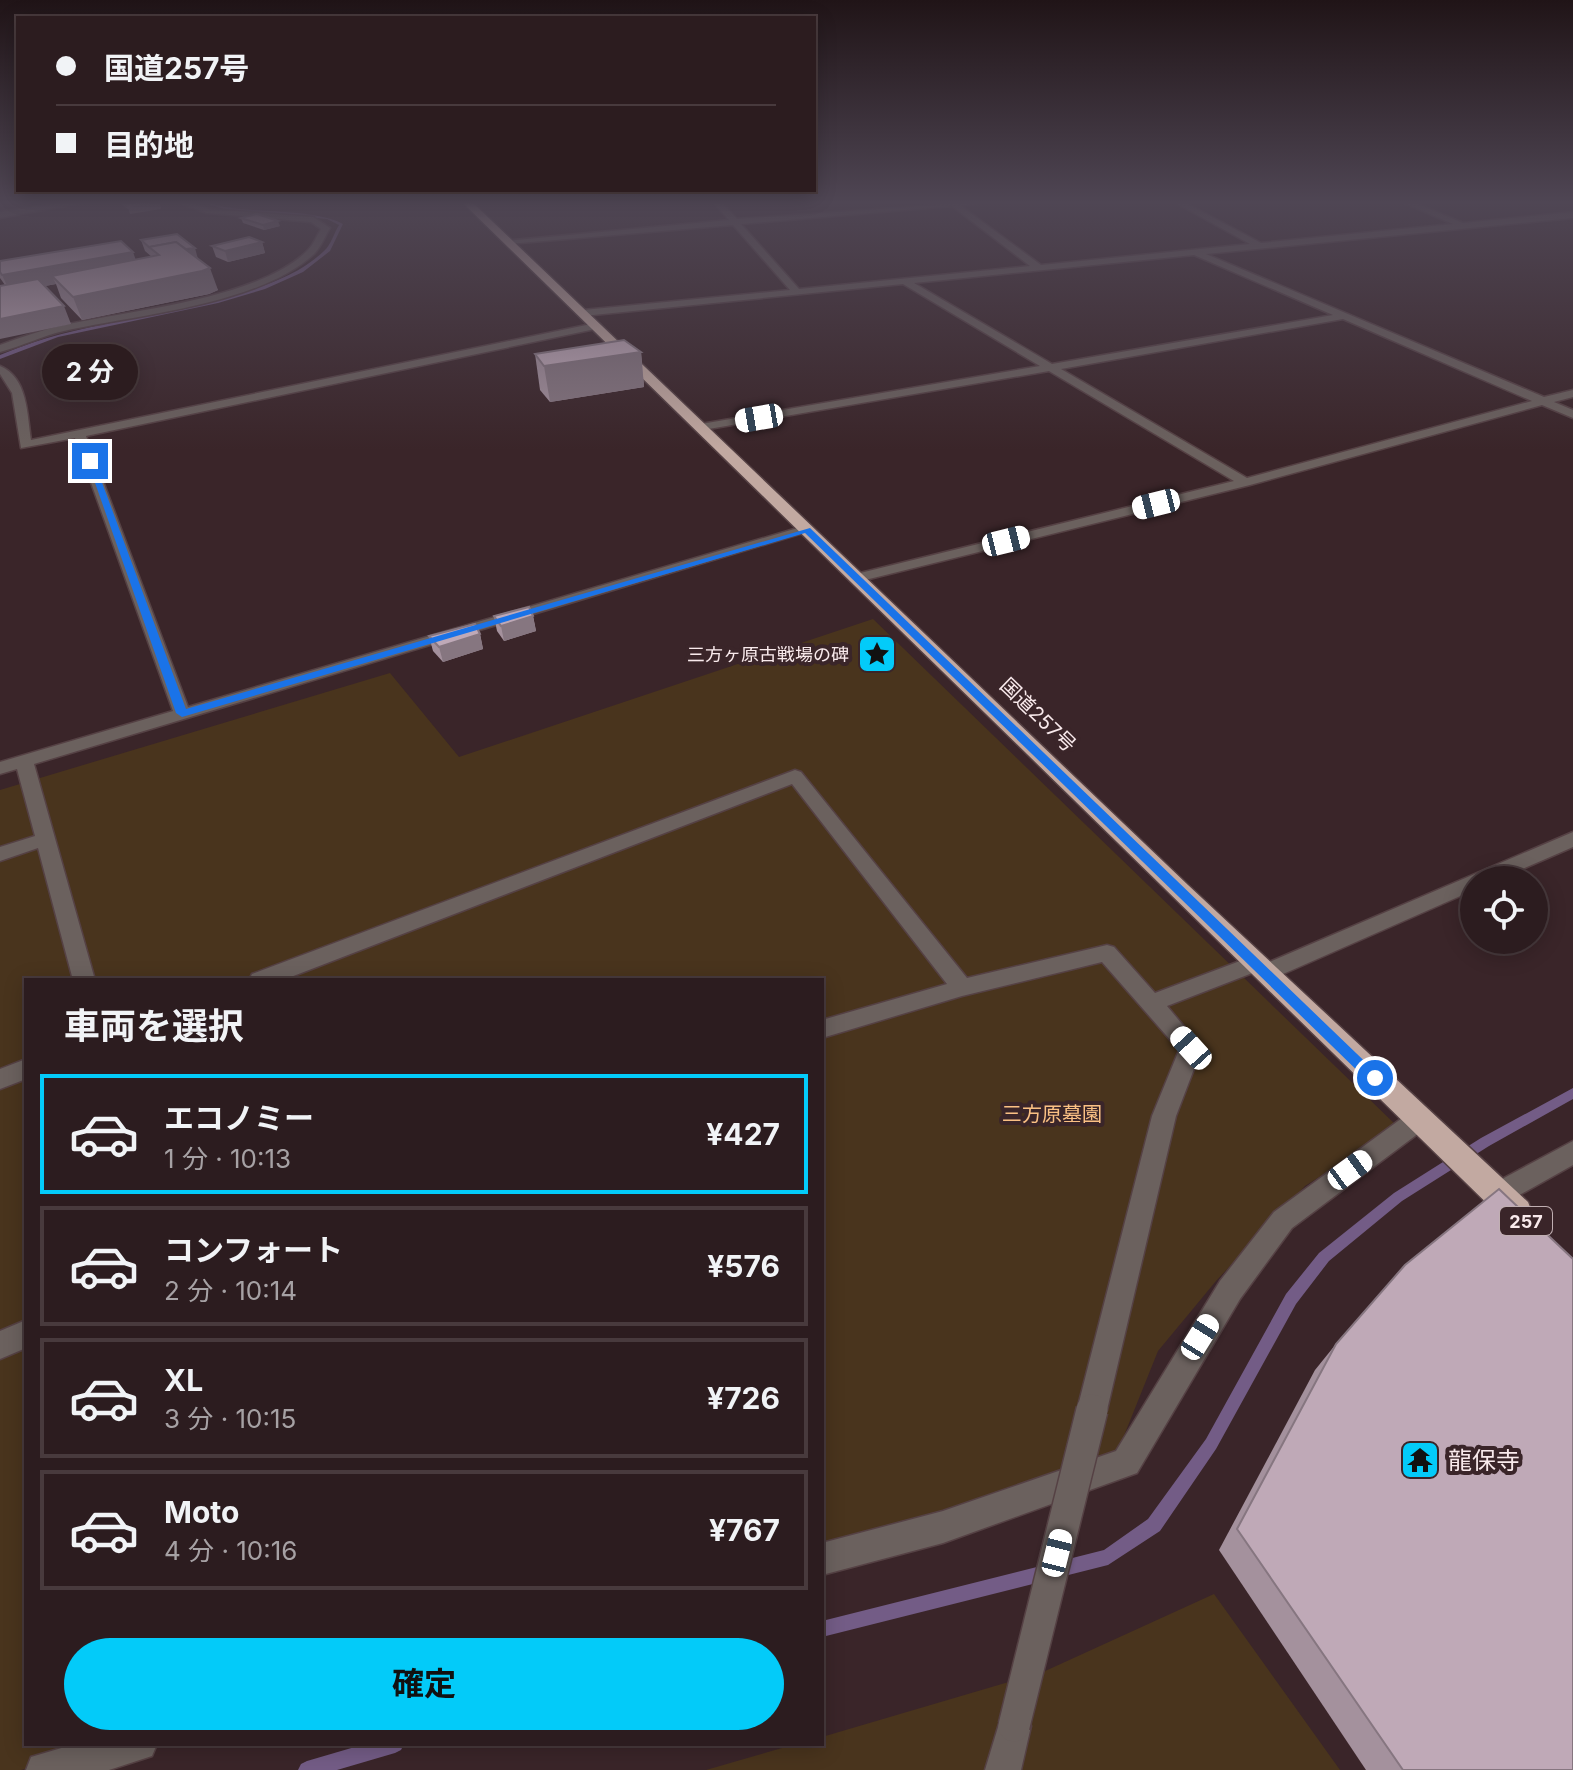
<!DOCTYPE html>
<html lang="ja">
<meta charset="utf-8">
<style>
body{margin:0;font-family:Inter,"Noto Sans JP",sans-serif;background:#38292c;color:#f1f3f6;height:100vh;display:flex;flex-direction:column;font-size:30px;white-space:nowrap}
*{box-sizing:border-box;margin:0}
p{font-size:26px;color:#a6a1a4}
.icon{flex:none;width:44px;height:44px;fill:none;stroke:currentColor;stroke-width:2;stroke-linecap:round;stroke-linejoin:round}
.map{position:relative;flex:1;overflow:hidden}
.drawer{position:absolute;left:24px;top:978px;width:800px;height:768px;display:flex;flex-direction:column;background:#2c1c1f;border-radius:0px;box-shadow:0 4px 20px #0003,0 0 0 2px #483a3d}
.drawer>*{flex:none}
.top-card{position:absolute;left:16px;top:16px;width:800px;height:176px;border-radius:0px;box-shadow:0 4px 20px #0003,0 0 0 2px #483a3d;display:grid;align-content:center;height:176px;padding:0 40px;background:#2c1c1f}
.controls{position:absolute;left:1460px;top:866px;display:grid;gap:16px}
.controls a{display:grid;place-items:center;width:88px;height:88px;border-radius:50%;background:#2c1c1f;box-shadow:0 4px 20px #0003,0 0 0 2px #483a3d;font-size:40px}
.end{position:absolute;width:36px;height:36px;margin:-18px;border:10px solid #1a73e8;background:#fff;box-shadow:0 0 0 4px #fff}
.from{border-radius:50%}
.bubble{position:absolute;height:56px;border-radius:28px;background:#2c1c1f;box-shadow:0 4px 20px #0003,0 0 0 2px #483a3d;font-size:26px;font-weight:700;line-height:56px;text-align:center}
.car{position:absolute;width:24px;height:48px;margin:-24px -12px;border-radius:10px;box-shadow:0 0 6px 2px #0007;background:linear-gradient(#fff 24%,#345 0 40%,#fff 0 76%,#345 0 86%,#fff 0)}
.top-card b{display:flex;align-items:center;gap:28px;height:76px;font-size:30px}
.top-card b+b{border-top:2px solid #483a3d}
.top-card i{width:20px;height:20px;background:#f1f3f6}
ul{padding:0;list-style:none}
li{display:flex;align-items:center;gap:24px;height:120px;margin:0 16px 12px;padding:0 24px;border:4px solid #483a3d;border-radius:0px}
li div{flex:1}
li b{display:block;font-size:30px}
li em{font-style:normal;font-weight:700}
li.selected{border-color:#03cbf9}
li>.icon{width:72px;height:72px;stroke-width:1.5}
h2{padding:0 40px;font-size:36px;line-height:96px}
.primary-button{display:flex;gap:16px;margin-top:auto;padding:16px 40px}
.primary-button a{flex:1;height:92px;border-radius:48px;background:#03cbf9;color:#111;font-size:32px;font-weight:700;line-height:92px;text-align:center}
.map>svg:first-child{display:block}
.green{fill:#49341d}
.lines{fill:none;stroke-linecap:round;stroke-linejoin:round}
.stream{fill:#735c86;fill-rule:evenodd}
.minor-casing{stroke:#554144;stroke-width:3}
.highway-casing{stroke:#554144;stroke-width:3}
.minor{fill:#6b615e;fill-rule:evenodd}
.highway{fill:#c2a9a1;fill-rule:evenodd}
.minor-bridge-casing{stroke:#554144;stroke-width:34;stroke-linecap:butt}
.minor-bridge{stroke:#6b615e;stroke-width:31}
.wall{fill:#a4919d}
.shaded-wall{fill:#867680}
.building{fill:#bfa9b7;stroke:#867680;stroke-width:2}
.route{fill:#1a73e8}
.labels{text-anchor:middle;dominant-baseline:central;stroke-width:8;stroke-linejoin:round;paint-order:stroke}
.far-poi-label{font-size:18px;fill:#f9eaec;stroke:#3a2529;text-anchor:end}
.shield{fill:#3a2529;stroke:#c0afb2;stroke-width:2}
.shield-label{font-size:18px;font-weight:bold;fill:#f9eaec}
.street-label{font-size:20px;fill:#f9eaec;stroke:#3a2529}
.park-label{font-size:20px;fill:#fac084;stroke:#3a2529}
.near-poi-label{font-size:24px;fill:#f9eaec;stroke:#3a2529;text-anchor:start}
</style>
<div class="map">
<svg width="1573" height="1770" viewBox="0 0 1573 1770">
<rect width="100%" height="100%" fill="#3a2529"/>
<!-- green -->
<g class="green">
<path d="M873,619L1398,1127L1305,1186L1216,1281L1158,1351L1115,1458L822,1565V980H26V1744H122L21,1770H0V790L390,673L459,757Z"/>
<path d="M1214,1594L1340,1770H706L796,1744H822V1737L1043,1672Z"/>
</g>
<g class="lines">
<!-- stream -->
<g class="stream">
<path d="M201,202C211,202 221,207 232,208C262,212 318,210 343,224L330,251L303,272L265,289L218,303L58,337L0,359V355L5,353C79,322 160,318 237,294C268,285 300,274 324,251C331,245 334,233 339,225L327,219L228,210Z"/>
<path d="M1573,1088V1099L1489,1146L1402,1201L1329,1261L1296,1304L1216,1449L1160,1531L1108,1565L822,1637V1621L1104,1550L1148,1519L1206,1439L1286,1294L1319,1253L1394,1193L1481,1138Z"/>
<path d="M365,1744H404L401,1750L395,1753L337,1770H298L301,1764L307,1761Z"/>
</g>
<defs>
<g id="minor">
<path d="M68,202H86L0,218V212Z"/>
<path d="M177,202H188L208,209L313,217L330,228C325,236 321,247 314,254C259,305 136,315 64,331C42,336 22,346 0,352V345C21,337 42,330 64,325C131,310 260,299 308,250C314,244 317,235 321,229L311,222L207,213Z"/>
<path d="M713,202H721L737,219L980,202L961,206L1041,265L1250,244L1174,202H1184L1261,243L1453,224L1402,202H1413L1463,223L1573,212V218L1206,254L1544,397L1573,390V397L1554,402L1573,410V418L1542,405L1250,485L857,582L852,581V575L1234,481L1049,371L697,431L695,428L701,424L1040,366L903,284L583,316L578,313L583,310L790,290L733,225L508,244L504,241L729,220ZM952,206L1030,266L799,289L741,224ZM1194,255L1333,315L1052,364L914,283ZM1343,319L1532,401L1247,478L1061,369Z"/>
<path d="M596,323L600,324V328L86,436L188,707L801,527L813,530L34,764L95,980H73L38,848L0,861V847L35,836L17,769L0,774V762L173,711L75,438L21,448L12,393L0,374V366C28,378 27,414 31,440Z"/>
<path d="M795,770L801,772L967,978L1107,945L1114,947L1155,993L1256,955L1264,957L1267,963L1573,832V847L1497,880H1474V890L1274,978H1258L1255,972L1167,1006L1202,1048L1176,1116L1107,1410L1102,1420L1092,1425L1082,1420L1077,1410L1152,1116L1179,1050L1102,962L962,996L822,1038V1020L947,984L792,784L283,980H249L252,974Z"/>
<path d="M26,1059V1079L0,1089V1069Z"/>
<path d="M1418,1110L1427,1113L1430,1120L1427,1127L1292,1228L1240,1299L1137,1473L943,1543L822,1575V1543L943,1511L1116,1451L1220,1281L1274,1212L1409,1113Z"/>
<path d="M1573,1141V1165L1507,1202L1498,1205L1489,1202L1485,1194L1489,1186Z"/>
<path d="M26,1320V1348L0,1359V1331Z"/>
<path d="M1014,1709L1026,1714L1031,1726L1021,1770H985L1002,1714Z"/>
<path d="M75,1744H157L152,1756L109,1770H26L31,1757Z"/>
</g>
<path id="highway" d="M462,202H472L1188,885L1528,1202L1532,1212L1528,1222L1517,1226L1506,1222Z"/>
</defs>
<!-- minor casing -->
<use href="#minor" class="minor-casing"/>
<!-- highway casing -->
<use href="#highway" class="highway-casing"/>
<!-- minor -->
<use href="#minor" class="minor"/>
<!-- highway -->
<use href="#highway" class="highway"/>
<defs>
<path id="minor-bridge" d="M1014,1726L1092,1410"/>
</defs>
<!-- minor-bridge casing -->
<use href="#minor-bridge" class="minor-bridge-casing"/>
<!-- minor-bridge -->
<use href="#minor-bridge" class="minor-bridge"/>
</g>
<!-- wall -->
<g class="wall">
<path d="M241,218L280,226L264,230L243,223Z"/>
<path d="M141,240L198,259L218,290L209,294L82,320L61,298L56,284L45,286L71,324L5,285L0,278V261L135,260L152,257L145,251Z"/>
<path d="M262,242L265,253L228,262L216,257L212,246Z"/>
<path d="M641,352L644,387L550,402L540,390L535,354Z"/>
<path d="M494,616H533L536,631L504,641L497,631Z"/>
<path d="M480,634L483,649L443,662L433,651L429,636Z"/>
<path d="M1336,1344L1573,1770H1366L1219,1550L1315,1370Z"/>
</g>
<!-- shaded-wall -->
<g class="shaded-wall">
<path d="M160,203L161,209L130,214L128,208Z"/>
<path d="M278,221L280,226L264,230L263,225Z"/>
<path d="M262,242L265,253L228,262L225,251Z"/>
<path d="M195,248L198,259L159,255Z"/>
<path d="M133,252L139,269L52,276L56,284L10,292L2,275Z"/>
<path d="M210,268L218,290L209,294L82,320L73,297Z"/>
<path d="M64,306L71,324L0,339V319Z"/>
<path d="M641,352L644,387L550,402L544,366Z"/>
<path d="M533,616L536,631L504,641L501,626Z"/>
<path d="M480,634L483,649L443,662L439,647Z"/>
</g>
<!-- building -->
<g class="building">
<path d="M137,202H158L160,203L128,208L123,204Z"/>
<path d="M257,214L278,221L263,225L241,218Z"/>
<path d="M177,234L195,248L186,249L176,242L149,247L141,240Z"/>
<path d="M249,237L262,242L225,251L212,246Z"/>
<path d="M121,241L133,252L2,275L0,272V261Z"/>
<path d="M176,242L210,268L202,271L73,297L52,276L159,255L149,247Z"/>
<path d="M38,279L64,306L0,319V286Z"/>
<path d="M624,340L641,352L544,366L535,354Z"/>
<path d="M529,607L533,616L501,626L494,616Z"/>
<path d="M475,624L480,634L439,647L429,636Z"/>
<path d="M1499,1189L1573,1259V1770H1403L1237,1529L1336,1344L1405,1265Z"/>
</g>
<!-- sky -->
<linearGradient id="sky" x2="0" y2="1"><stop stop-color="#201417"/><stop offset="0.45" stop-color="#4f4654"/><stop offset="1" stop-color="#4f4654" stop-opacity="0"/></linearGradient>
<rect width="1573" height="450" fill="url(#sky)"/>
<!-- route -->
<path class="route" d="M87,460L94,461L186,709L810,528L1382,1078L1375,1084L1369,1082L805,533L182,717L176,713Z"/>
<!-- icons -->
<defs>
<symbol id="sight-square" viewBox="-11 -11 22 22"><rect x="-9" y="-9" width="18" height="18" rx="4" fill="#03cbf9" stroke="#3a2529"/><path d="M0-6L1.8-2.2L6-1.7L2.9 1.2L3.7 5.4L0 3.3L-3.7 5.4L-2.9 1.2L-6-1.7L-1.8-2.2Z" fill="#111"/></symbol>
<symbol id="temple-square" viewBox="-11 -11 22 22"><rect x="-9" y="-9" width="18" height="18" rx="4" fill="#03cbf9" stroke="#3a2529"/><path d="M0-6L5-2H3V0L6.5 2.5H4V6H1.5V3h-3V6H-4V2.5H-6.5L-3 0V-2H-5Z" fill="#111"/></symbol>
</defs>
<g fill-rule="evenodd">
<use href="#sight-square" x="855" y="632" width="44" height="44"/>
<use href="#temple-square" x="1398" y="1438" width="44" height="44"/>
</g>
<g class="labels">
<!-- far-poi labels -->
<g class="far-poi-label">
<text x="849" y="654">三方ヶ原古戦場の碑</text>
</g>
<!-- shield labels -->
<rect class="shield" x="1500" y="1207" width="52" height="28" rx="6"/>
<g class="shield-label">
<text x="1526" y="1221">257</text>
</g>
<!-- street labels -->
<g class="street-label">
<text transform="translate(1038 715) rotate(44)">国道257号</text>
</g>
<!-- park labels -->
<g class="park-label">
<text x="1052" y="1114">三方原墓園</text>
</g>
<!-- near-poi labels -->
<g class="near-poi-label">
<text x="1448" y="1460">龍保寺</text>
</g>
</g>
</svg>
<div class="controls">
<a><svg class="icon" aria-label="locate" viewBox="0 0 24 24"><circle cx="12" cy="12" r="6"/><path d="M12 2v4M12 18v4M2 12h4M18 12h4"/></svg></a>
</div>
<i class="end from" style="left:1375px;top:1078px"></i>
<i class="end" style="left:90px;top:461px"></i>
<div class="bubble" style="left:42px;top:344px;width:96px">2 分</div>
<i class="car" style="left:759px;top:418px;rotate:260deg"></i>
<i class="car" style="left:1156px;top:504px;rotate:256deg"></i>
<i class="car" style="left:1006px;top:541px;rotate:76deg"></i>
<i class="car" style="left:1191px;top:1048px;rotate:318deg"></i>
<i class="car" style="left:1350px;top:1170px;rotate:54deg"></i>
<i class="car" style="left:1200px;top:1337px;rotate:32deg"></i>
<i class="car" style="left:1057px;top:1553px;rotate:14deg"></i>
<div class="top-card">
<b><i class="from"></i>国道257号</b>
<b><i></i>目的地</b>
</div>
<section class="drawer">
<h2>車両を選択</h2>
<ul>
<li class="selected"><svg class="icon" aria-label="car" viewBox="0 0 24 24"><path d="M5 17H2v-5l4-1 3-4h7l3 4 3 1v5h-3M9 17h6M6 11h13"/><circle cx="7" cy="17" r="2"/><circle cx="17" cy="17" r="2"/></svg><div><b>エコノミー</b><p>1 分 · 10:13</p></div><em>¥427</em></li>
<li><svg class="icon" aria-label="car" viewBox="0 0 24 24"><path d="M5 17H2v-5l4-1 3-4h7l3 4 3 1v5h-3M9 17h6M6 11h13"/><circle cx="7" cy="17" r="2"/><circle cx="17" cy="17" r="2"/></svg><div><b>コンフォート</b><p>2 分 · 10:14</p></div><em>¥576</em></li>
<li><svg class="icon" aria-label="car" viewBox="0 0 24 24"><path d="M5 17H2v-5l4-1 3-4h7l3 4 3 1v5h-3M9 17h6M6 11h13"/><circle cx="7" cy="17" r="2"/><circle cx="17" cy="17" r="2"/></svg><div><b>XL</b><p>3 分 · 10:15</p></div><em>¥726</em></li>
<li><svg class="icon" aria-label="car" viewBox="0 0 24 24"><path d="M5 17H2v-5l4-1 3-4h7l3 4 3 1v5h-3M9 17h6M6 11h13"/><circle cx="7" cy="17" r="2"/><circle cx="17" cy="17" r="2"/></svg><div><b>Moto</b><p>4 分 · 10:16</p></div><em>¥767</em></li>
</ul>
<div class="primary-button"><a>確定</a></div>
</section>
</div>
